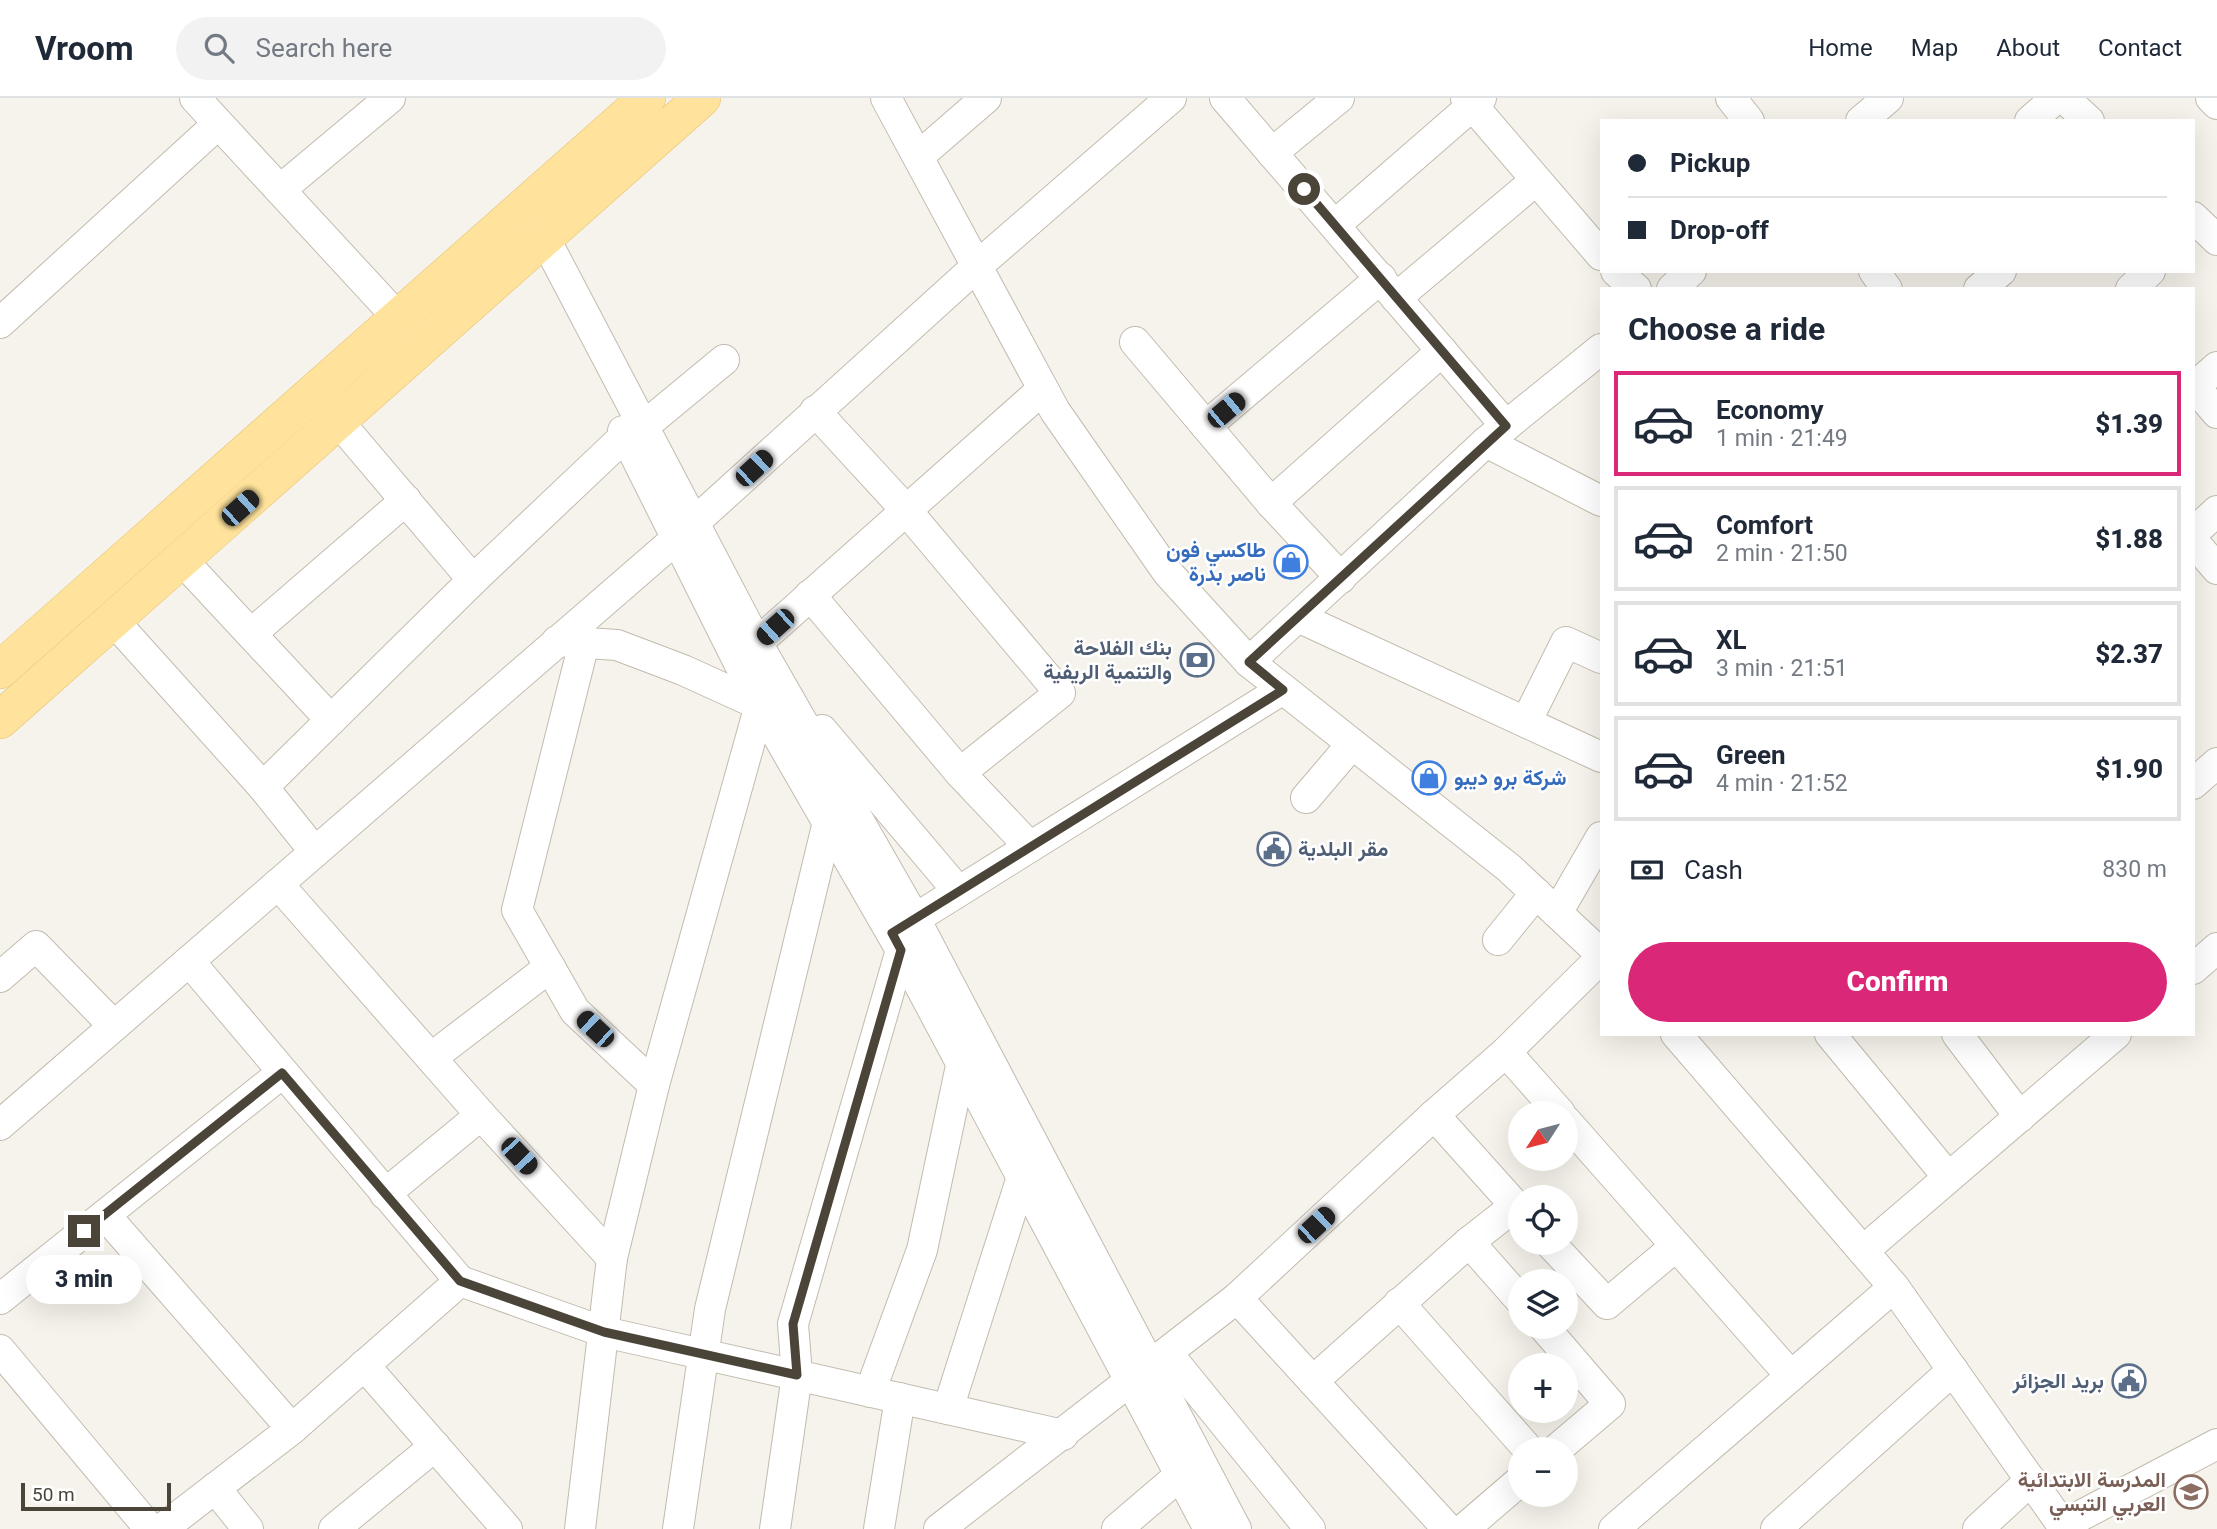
<!DOCTYPE html>
<meta charset="utf-8">
<style>
body{margin:0;font-family:Roboto,Vazirmatn,sans-serif;background:#f2f2f3;color:#1f2937;height:100vh;display:flex;flex-direction:column;font-size:26px;white-space:nowrap}
*{box-sizing:border-box;margin:0}
p{font-size:23px;color:#747a83}
.icon{flex:none;width:38px;height:38px;fill:none;stroke:currentColor;stroke-width:2;stroke-linecap:round;stroke-linejoin:round}
.map{position:relative;flex:1;overflow:hidden}
.details{position:absolute;left:1600px;top:189px;width:595px;height:749px;display:flex;flex-direction:column;background:#fff;border-radius:0px;box-shadow:0 7px 28px #0002}
.details>*{flex:none}
.guide{position:absolute;left:1600px;top:21px;width:595px;height:154px;border-radius:0px;box-shadow:0 7px 28px #0002;display:grid;align-content:center;height:154px;padding:0 28px;background:#fff}
.needle{width:46px;rotate:234deg}
.tools{position:absolute;left:1508px;top:1003px;display:grid;gap:14px}
.tools a{display:grid;place-items:center;width:70px;height:70px;border-radius:50%;background:#fff;box-shadow:0 7px 28px #0002;font-size:35px}
.scale{position:absolute;left:21px;bottom:18px;width:150px;box-sizing:border-box;padding-left:7px;border:4px solid #4b4439;border-top:0;font-size:19px;line-height:24px;white-space:nowrap;color:#4b4439;-webkit-text-stroke:5px #fff;paint-order:stroke}
.end{position:absolute;width:32px;height:32px;margin:-16px;border:9px solid #4b4439;background:#fff;box-shadow:0 0 0 4px #fff}
.from{border-radius:50%}
.bubble{position:absolute;height:49px;border-radius:24px;background:#fff;box-shadow:0 7px 28px #0002;font-size:23px;font-weight:800;line-height:49px;text-align:center}
.car{position:absolute;width:21px;height:42px;margin:-21px -10px;border-radius:9px;box-shadow:0 0 5px 2px #0007;background:linear-gradient(#222 24%,#8ab4d8 0 40%,#222 0 76%,#8ab4d8 0 86%,#222 0)}
.guide b{display:flex;align-items:center;gap:24px;height:66px;font-size:26px}
.guide b+b{border-top:2px solid #e0e1e3}
.guide i{width:18px;height:18px;background:#1f2937}
ul{padding:0;list-style:none}
li{display:flex;align-items:center;gap:21px;height:105px;margin:0 14px 10px;padding:0 14px;border:4px solid #e0e1e3;border-radius:0px}
li div{flex:1}
li b{display:block;font-size:26px}
li em{font-style:normal;font-weight:800}
li.on{border-color:#db2777}
li>.icon{width:63px;height:63px;stroke-width:1.5}
h2{padding:0 28px;font-size:32px;line-height:84px}
.pay{display:flex;align-items:center;gap:18px;height:77px;padding:0 28px;font-size:26px}
.pay p{margin-inline-start:auto}
.button{display:flex;gap:14px;margin-top:auto;padding:14px 28px}
.button a{flex:1;height:80px;border-radius:42px;background:#db2777;color:#fff;font-size:28px;font-weight:800;line-height:80px;text-align:center}
header{display:flex;align-items:center;gap:42px;box-sizing:border-box;height:98px;padding:0 35px;background:#fff;border-bottom:2px solid #e0e1e3}
header strong{font-size:33px}
nav{display:flex;gap:38px;margin-inline-start:auto;font-size:24px}
.search{width:490px;height:63px;background:#f2f2f3;display:flex;align-items:center;gap:18px;box-sizing:border-box;padding:0 24px;border-radius:38px;color:#747a83;font-size:26px}
.map>svg:first-child{display:block}
.lines{fill:none;stroke-linecap:round;stroke-linejoin:round}
.minor-casing{stroke:#c2bbae;stroke-width:32}
.major-casing{stroke:#e6c16a;stroke-width:38}
.minor{stroke:#fff;stroke-width:30}
.major{stroke:#ffe39c;stroke-width:37}
.route{stroke:#4b4439;stroke-width:9}
.labels{text-anchor:middle;dominant-baseline:central;stroke-width:5;stroke-linejoin:round;paint-order:stroke}
.shop-label{font-size:21px;font-weight:bold;fill:#366cbe;stroke:#fff;text-anchor:end}
.service-label{font-size:21px;font-weight:bold;fill:#4e5e75;stroke:#fff;text-anchor:end}
.education-label{font-size:21px;font-weight:bold;fill:#785e54;stroke:#fff;text-anchor:end}
</style>
<header>
<strong>Vroom</strong>
<div class="search"><svg class="icon" aria-label="search" viewBox="0 0 24 24"><circle cx="10" cy="10" r="6"/><path d="M15 15l6 6"/></svg>Search here</div>
<nav><a>Home</a><a>Map</a><a>About</a><a>Contact</a></nav>
</header>
<div class="map">
<svg width="2217" height="1431" viewBox="0 0 2217 1431">
<rect width="100%" height="100%" fill="#f6f3ec"/>
<g class="lines">
<defs>
<g id="minor">
<path d="M195,0L412,235"/>
<path d="M886,0L1055,313L1168,475L1249,564L1509,770L1601,856"/>
<path d="M1225,0L1506,328"/>
<path d="M1466,0L1601,157"/>
<path d="M1731,0L1749,23"/>
<path d="M2064,0L2089,23"/>
<path d="M2211,0L2217,6"/>
<path d="M1861,23L1888,0"/>
<path d="M2030,23L2056,0"/>
<path d="M1272,55L1339,0"/>
<path d="M919,58L986,0"/>
<path d="M280,92L390,0"/>
<path d="M2193,119L2217,142"/>
<path d="M530,123L545,141L757,545L915,821L1236,1431"/>
<path d="M1335,127L1481,0"/>
<path d="M1616,173L1636,191"/>
<path d="M1874,173L1887,191"/>
<path d="M1672,191L1691,173"/>
<path d="M1979,191L2001,173"/>
<path d="M2131,191L2150,173"/>
<path d="M1396,200L1535,83"/>
<path d="M0,225L218,26"/>
<path d="M1135,244L1271,405L1341,480"/>
<path d="M2194,288L2217,315"/>
<path d="M2193,290L2217,269"/>
<path d="M815,313L906,412L1060,595L960,675"/>
<path d="M338,323L473,482"/>
<path d="M1206,328L1381,180"/>
<path d="M643,329L724,262"/>
<path d="M623,333L760,607L901,852L1209,1431"/>
<path d="M1486,344L1601,403"/>
<path d="M1271,405L1442,253"/>
<path d="M2193,435L2217,413"/>
<path d="M2193,443L2217,471"/>
<path d="M182,462L331,622"/>
<path d="M810,497L960,675L1030,749"/>
<path d="M1300,520L1601,659"/>
<path d="M113,522L263,689L315,754"/>
<path d="M251,536L406,402"/>
<path d="M557,543L617,547L683,572L760,607L654,987L612,1160L580,1431"/>
<path d="M584,545L517,812L575,913L654,987"/>
<path d="M757,545L1043,291"/>
<path d="M1249,564L1486,344L1601,251"/>
<path d="M1526,624L1566,544L1601,560"/>
<path d="M822,632L958,793"/>
<path d="M2193,686L2217,665"/>
<path d="M263,689L473,482L625,338"/>
<path d="M1306,700L1352,646"/>
<path d="M278,786L481,1017L612,1160"/>
<path d="M1557,815L1601,739"/>
<path d="M897,832L1283,591"/>
<path d="M1498,842L1536,795"/>
<path d="M2193,871L2217,850"/>
<path d="M0,879L36,848L114,928"/>
<path d="M1676,936L1894,1189L2065,1431"/>
<path d="M1830,936L1948,1079"/>
<path d="M1957,936L2020,1019"/>
<path d="M1506,954L1560,1015"/>
<path d="M431,960L550,869"/>
<path d="M1434,1017L1521,1114"/>
<path d="M1566,1023L1791,1278"/>
<path d="M0,1027L676,441L976,169L1171,0"/>
<path d="M385,1096L481,1017"/>
<path d="M105,1117L292,1331"/>
<path d="M1469,1144L1521,1203"/>
<path d="M1549,1144L1607,1206L1676,1148"/>
<path d="M1863,1153L2116,936"/>
<path d="M460,1183L604,1234L1063,1337"/>
<path d="M1237,1200L1448,1431"/>
<path d="M0,1201L282,975"/>
<path d="M1399,1205L1528,1351"/>
<path d="M1543,1228L1610,1306L1557,1351"/>
<path d="M0,1252L150,1431"/>
<path d="M1168,1256L1310,1431"/>
<path d="M364,1267L507,1431"/>
<path d="M1313,1283L1469,1144L1515,1108"/>
<path d="M870,1294L922,1152L962,963"/>
<path d="M948,1311L1022,1079"/>
<path d="M215,1390L248,1431"/>
<path d="M2063,1427L2217,1346"/>
<path d="M162,1431L292,1331L460,1183L189,863"/>
<path d="M334,1431L435,1348"/>
<path d="M678,1431L710,1211L828,724"/>
<path d="M775,1431L797,1277L793,1226L901,852"/>
<path d="M879,1431L900,1300"/>
<path d="M939,1431L1237,1200L1434,1017L1506,954L1601,860"/>
<path d="M1117,1431L1179,1378"/>
<path d="M1464,1431L1521,1382"/>
<path d="M1614,1431L1894,1189"/>
<path d="M1776,1431L1953,1272"/>
<path d="M1978,1431L2031,1382"/>
</g>
<g id="major">
<path d="M0,572L647,0"/>
<path d="M0,622L702,0"/>
</g>
</defs>
<!-- minor casing -->
<use href="#minor" class="minor-casing"/>
<!-- major casing -->
<use href="#major" class="major-casing"/>
<!-- minor -->
<use href="#minor" class="minor"/>
<!-- major -->
<use href="#major" class="major"/>
</g>
<g class="lines">
<!-- route -->
<path class="route" d="M84,1133L282,975L460,1183L604,1234L797,1277L793,1226L901,852L892,835L1283,592L1249,564L1506,328L1304,91"/>
</g>
<!-- icons -->
<defs>
<symbol id="shop-ring" viewBox="-11 -11 22 22"><circle r="9.5" fill="#fff" stroke="#3f7fe0" stroke-width="1.5"/><path d="M-5-2.5h2.3a2.7 3.5 0 0 1 5.4 0H5L5.5 6h-11ZM-1.5-2.5h3a1.5 2.3 0 0 0-3 0Z" fill="#3f7fe0"/></symbol>
<symbol id="bank-ring" viewBox="-11 -11 22 22"><circle r="9.5" fill="#fff" stroke="#5c6f8a" stroke-width="1.5"/><path d="M-6-4H6V4H-6ZM0-2.3a2.3 2.3 0 1 0 0 4.6a2.3 2.3 0 1 0 0-4.6Z" fill="#5c6f8a"/></symbol>
<symbol id="civic-ring" viewBox="-11 -11 22 22"><circle r="9.5" fill="#fff" stroke="#5c6f8a" stroke-width="1.5"/><path d="M-.6-6.5H3V-4.5H.6V-3L4-1V1h2V6H-6V1h2V-1L-.6-3ZM-1.2 2.5V6h2.4V2.5Z" fill="#5c6f8a"/></symbol>
<symbol id="school-ring" viewBox="-11 -11 22 22"><circle r="9.5" fill="#fff" stroke="#8d6e63" stroke-width="1.5"/><path d="M0-5L7-2L0 1L-7-2ZM-4 1L0 2.5L4 1V4Q0 6-4 4Z" fill="#8d6e63"/></symbol>
</defs>
<g fill-rule="evenodd">
<use href="#shop-ring" x="1272" y="445" width="38" height="38"/>
<use href="#bank-ring" x="1178" y="543" width="38" height="38"/>
<use href="#shop-ring" x="1410" y="661" width="38" height="38"/>
<use href="#civic-ring" x="1255" y="732" width="38" height="38"/>
<use href="#civic-ring" x="2110" y="1264" width="38" height="38"/>
<use href="#school-ring" x="2172" y="1375" width="38" height="38"/>
</g>
<g class="labels">
<!-- shop labels -->
<g class="shop-label">
<text x="1266" y="452">طاكسي فون<tspan x="1266" dy="24">ناصر بدرة</tspan></text>
<text x="1454" y="680" text-anchor="start">شركة برو ديبو</text>
</g>
<!-- service labels -->
<g class="service-label">
<text x="1172" y="550">بنك الفلاحة<tspan x="1172" dy="24">والتنمية الريفية</tspan></text>
<text x="1298" y="751" text-anchor="start">مقر البلدية</text>
<text x="2104" y="1283">بريد الجزائر</text>
</g>
<!-- education labels -->
<g class="education-label">
<text x="2166" y="1382">المدرسة الابتدائية<tspan x="2166" dy="24">العربي التبسي</tspan></text>
</g>
</g>
</svg>
<div class="tools">
<a><svg class="needle" viewBox="-14 -14 28 28"><path d="M0-13l5 13h-10z" fill="#e53935"/><path d="M0 13l5-13h-10z" fill="#747a83"/></svg></a>
<a><svg class="icon" aria-label="locate" viewBox="0 0 24 24"><circle cx="12" cy="12" r="6"/><path d="M12 2v4M12 18v4M2 12h4M18 12h4"/></svg></a>
<a><svg class="icon" aria-label="layers" viewBox="0 0 24 24"><path d="M12 4l9 5-9 5-9-5zM3 14l9 5 9-5"/></svg></a>
<a>+</a>
<a>−</a>
</div>
<div class="scale">50 m</div>
<i class="end from" style="left:1304px;top:91px"></i>
<i class="end" style="left:84px;top:1133px"></i>
<div class="bubble" style="left:26px;top:1157px;width:116px">3 min</div>
<i class="car" style="left:1226px;top:312px;rotate:50deg"></i>
<i class="car" style="left:754px;top:370px;rotate:47deg"></i>
<i class="car" style="left:240px;top:410px;rotate:48deg"></i>
<i class="car" style="left:775px;top:529px;rotate:228deg"></i>
<i class="car" style="left:595px;top:931px;rotate:313deg"></i>
<i class="car" style="left:519px;top:1058px;rotate:137deg"></i>
<i class="car" style="left:1316px;top:1127px;rotate:47deg"></i>
<div class="guide">
<b><i class="from"></i>Pickup</b>
<b><i></i>Drop-off</b>
</div>
<section class="details">
<h2>Choose a ride</h2>
<ul>
<li class="on"><svg class="icon" aria-label="car" viewBox="0 0 24 24"><path d="M5 17H2v-5l4-1 3-4h7l3 4 3 1v5h-3M9 17h6M6 11h13"/><circle cx="7" cy="17" r="2"/><circle cx="17" cy="17" r="2"/></svg><div><b>Economy</b><p>1 min · 21:49</p></div><em>$1.39</em></li>
<li><svg class="icon" aria-label="car" viewBox="0 0 24 24"><path d="M5 17H2v-5l4-1 3-4h7l3 4 3 1v5h-3M9 17h6M6 11h13"/><circle cx="7" cy="17" r="2"/><circle cx="17" cy="17" r="2"/></svg><div><b>Comfort</b><p>2 min · 21:50</p></div><em>$1.88</em></li>
<li><svg class="icon" aria-label="car" viewBox="0 0 24 24"><path d="M5 17H2v-5l4-1 3-4h7l3 4 3 1v5h-3M9 17h6M6 11h13"/><circle cx="7" cy="17" r="2"/><circle cx="17" cy="17" r="2"/></svg><div><b>XL</b><p>3 min · 21:51</p></div><em>$2.37</em></li>
<li><svg class="icon" aria-label="car" viewBox="0 0 24 24"><path d="M5 17H2v-5l4-1 3-4h7l3 4 3 1v5h-3M9 17h6M6 11h13"/><circle cx="7" cy="17" r="2"/><circle cx="17" cy="17" r="2"/></svg><div><b>Green</b><p>4 min · 21:52</p></div><em>$1.90</em></li>
</ul>
<div class="pay"><svg class="icon" aria-label="cash" viewBox="0 0 24 24"><path d="M3 7h18v10H3z"/><circle cx="12" cy="12" r="2"/></svg>Cash<p>830 m</p></div>
<div class="button"><a>Confirm</a></div>
</section>
</div>
